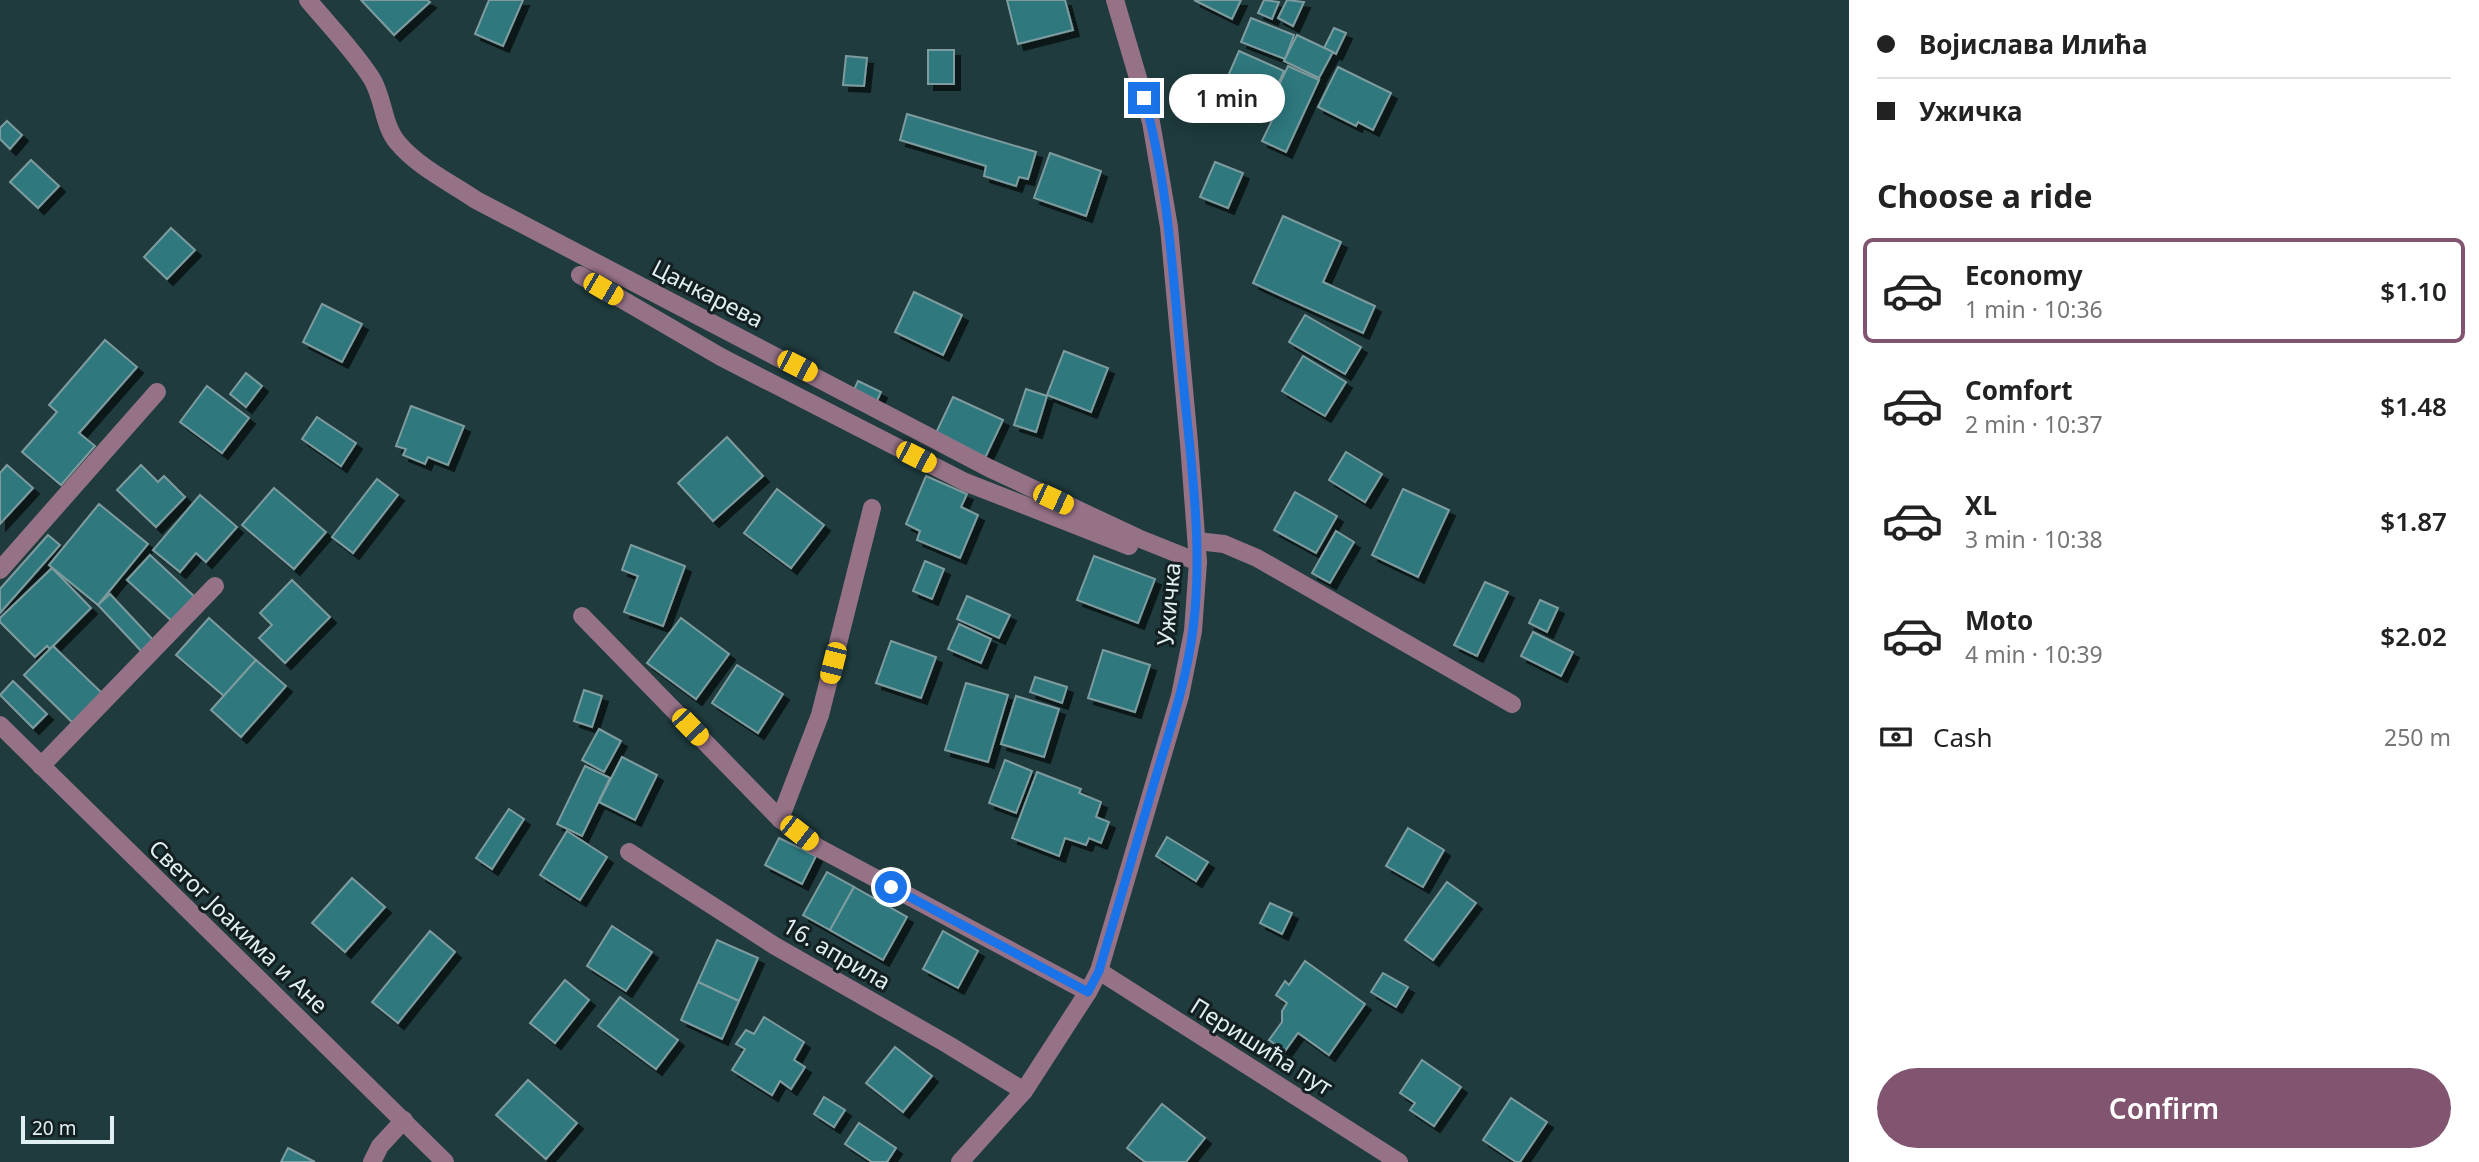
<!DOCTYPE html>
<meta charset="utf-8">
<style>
body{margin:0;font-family:"Noto Sans",sans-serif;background:#f6f6f6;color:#222;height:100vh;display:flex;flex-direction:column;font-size:26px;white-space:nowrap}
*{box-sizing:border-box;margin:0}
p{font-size:23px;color:#767676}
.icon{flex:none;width:38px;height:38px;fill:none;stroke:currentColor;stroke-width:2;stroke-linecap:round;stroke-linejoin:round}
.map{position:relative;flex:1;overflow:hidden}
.side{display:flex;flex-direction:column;background:#fff;width:630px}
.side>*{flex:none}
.guide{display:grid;align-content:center;height:154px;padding:0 28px;background:#fff}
.scale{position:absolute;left:21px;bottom:18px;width:93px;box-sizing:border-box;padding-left:7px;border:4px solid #e0f0f2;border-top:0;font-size:19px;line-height:24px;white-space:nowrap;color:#e0f0f2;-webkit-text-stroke:5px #131f20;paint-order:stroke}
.end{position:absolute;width:32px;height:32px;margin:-16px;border:9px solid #1a73e8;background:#fff;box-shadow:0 0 0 4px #fff}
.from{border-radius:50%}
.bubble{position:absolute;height:49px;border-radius:24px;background:#fff;box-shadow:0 4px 18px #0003;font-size:23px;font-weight:600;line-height:49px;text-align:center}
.car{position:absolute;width:21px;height:42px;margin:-21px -10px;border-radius:9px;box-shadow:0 0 5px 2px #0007;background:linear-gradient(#f5c518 24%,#345 0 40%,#f5c518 0 76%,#345 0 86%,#f5c518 0)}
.guide b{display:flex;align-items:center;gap:24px;height:66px;font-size:26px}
.guide b+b{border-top:2px solid #e0e0e0}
.guide i{width:18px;height:18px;background:#222}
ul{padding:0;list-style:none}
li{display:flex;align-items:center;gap:21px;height:105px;margin:0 14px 10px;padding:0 14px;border:4px solid transparent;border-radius:10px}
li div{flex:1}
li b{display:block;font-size:26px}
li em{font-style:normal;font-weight:600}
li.on{border-color:#815470}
li>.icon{width:63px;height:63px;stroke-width:1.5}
h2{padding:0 28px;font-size:32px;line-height:84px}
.pay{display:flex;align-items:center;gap:18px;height:77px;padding:0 28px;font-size:26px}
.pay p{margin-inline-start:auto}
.action{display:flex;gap:14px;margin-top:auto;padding:14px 28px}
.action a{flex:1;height:80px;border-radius:42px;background:#815470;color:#fff;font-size:28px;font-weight:600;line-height:80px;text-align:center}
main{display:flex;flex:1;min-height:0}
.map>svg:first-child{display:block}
.building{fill:#2d787e;stroke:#7e9c9f;stroke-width:2;filter:url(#shadow)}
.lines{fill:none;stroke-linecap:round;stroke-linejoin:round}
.minor{stroke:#967287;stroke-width:18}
.route{stroke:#1a73e8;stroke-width:9}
.labels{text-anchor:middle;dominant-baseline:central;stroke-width:6;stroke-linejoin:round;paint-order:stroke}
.street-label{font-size:23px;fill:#e0f0f2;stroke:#131f20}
</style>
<main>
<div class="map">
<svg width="1849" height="1162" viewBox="0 0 1849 1162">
<defs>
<filter id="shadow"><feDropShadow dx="6" dy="6" stdDeviation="0" flood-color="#0009"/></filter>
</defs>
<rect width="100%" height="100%" fill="#1f3b3d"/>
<!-- building -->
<g class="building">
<path d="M361,0H427L430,2L394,35Z"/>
<path d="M489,0H523L503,46L475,34Z"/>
<path d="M1007,0H1065L1073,30L1018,44Z"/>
<path d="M1194,0H1241L1232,19Z"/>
<path d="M1264,0L1279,2L1272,19L1258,13Z"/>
<path d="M1287,0L1304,2L1293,26L1278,18Z"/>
<path d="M1251,18L1294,35L1285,59L1241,42Z"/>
<path d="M1334,28L1346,33L1336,54L1324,48Z"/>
<path d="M1297,35L1333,52L1319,78L1284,61Z"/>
<rect x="928" y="50" width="26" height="34"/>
<path d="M1239,51L1284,71L1266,112L1221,92Z"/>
<path d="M846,56L867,58L864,86L843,85Z"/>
<path d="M1288,66L1319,80L1286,152L1262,141L1280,104L1272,100Z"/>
<path d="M1338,67L1391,93L1373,130L1358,122L1356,126L1318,107Z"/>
<path d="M907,114L1036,152L1028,179L1019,177L1016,186L984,176L986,166L900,140Z"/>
<path d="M7,121L22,135L10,149L0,139V128Z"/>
<path d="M1050,153L1101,171L1086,216L1034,198Z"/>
<path d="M31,160L59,186L38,208L10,182Z"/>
<path d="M1215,162L1243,173L1228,208L1200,197Z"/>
<path d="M1283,216L1341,242L1323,282L1375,306L1363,333L1253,283Z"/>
<path d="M171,228L195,250L167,279L144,257Z"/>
<path d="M914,292L962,315L943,355L895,332Z"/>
<path d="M322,304L362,324L342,362L303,342Z"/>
<path d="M1305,315L1361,347L1345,374L1289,342Z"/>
<path d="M105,340L137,367L79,433L95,446L61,485L22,452L57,412L49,405Z"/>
<path d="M1064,351L1108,368L1091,412L1047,395Z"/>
<path d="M1303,356L1346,382L1325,416L1282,391Z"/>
<path d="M246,373L262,386L246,407L230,394Z"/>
<path d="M858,381L881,392L875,405L852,394Z"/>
<path d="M207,386L249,418L222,453L180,422Z"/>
<path d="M1026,389L1047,396L1036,432L1014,425Z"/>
<path d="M953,397L1003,420L985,458L935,435Z"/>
<path d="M411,406L464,426L448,465L428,457L425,464L403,455L406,449L396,446Z"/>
<path d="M317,417L356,443L341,466L302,439Z"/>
<path d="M727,437L763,476L713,521L678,483Z"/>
<path d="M1346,452L1382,474L1365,502L1329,480Z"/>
<path d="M7,465L33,488L0,524V473Z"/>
<path d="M141,465L158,482L164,476L185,497L156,527L117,490Z"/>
<path d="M926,476L967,494L961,507L978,515L960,558L917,540L920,531L906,524Z"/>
<path d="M377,479L398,495L353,553L332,537Z"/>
<path d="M274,488L326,532L294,569L242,525Z"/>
<path d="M777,489L824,525L791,568L744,533Z"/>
<path d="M1403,489L1449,510L1418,577L1372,555Z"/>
<path d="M1295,492L1337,516L1316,553L1274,530Z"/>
<path d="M200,495L237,527L206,562L196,553L180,572L153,550Z"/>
<path d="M99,504L148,544L98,605L49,565Z"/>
<path d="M1336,531L1354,542L1330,583L1312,573Z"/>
<path d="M48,535L60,545L0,613V589Z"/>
<path d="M631,545L685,566L663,626L624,612L638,576L622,570Z"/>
<path d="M150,555L196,598L174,623L127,580Z"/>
<path d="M1094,556L1155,579L1138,623L1077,600Z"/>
<path d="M925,561L944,569L932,599L913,591Z"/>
<path d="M52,568L91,608L50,649L47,646L35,657L0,622V618Z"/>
<path d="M292,580L330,617L285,663L259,638L272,625L260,613Z"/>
<path d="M1485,582L1508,592L1477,656L1454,645Z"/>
<path d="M110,594L155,642L143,653L98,605Z"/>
<path d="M967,596L1010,615L999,638L957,619Z"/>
<path d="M1540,600L1558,608L1547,632L1529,623Z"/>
<path d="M209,618L256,660L224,696L176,655Z"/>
<path d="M681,618L729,654L696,699L647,663Z"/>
<path d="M959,624L991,639L981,663L948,649Z"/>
<path d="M1533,632L1573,652L1561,676L1521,656Z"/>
<path d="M891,641L936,657L921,698L876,683Z"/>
<path d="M53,646L105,696L75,725L24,675Z"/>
<path d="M1103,650L1150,665L1135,712L1088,698Z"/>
<path d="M256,660L286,686L241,737L211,710Z"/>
<path d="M737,665L783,694L758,733L712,703Z"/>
<path d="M1035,677L1067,687L1062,703L1030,692Z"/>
<path d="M13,681L47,714L33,728L0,695Z"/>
<path d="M966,683L1008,695L988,762L945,750Z"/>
<path d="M584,690L602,696L592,727L574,721Z"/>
<path d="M1016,696L1059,709L1044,757L1001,744Z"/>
<path d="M599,729L621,741L604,772L582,760Z"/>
<path d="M622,757L657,775L635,820L599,802Z"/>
<path d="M1005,760L1032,771L1016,813L989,803Z"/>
<path d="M585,766L610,778L582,836L557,824Z"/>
<path d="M1037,772L1081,789L1079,793L1101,802L1096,817L1109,822L1101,843L1089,838L1086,845L1065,838L1059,856L1012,838Z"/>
<path d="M509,809L524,819L492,869L476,858Z"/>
<path d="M1408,828L1444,850L1423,887L1386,866Z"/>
<path d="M567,831L607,857L580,900L540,875Z"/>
<path d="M1167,837L1208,862L1196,881L1156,856Z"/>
<path d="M779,838L816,856L802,884L765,865Z"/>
<path d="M827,872L854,887L830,930L803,915Z"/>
<path d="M352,878L385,907L345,952L312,923Z"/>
<path d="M1447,882L1476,903L1433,960L1405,940Z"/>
<path d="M854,887L907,917L883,960L830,930Z"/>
<path d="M1270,903L1292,913L1282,934L1260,923Z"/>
<path d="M612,926L652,952L626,991L587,966Z"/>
<path d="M430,931L455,952L398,1023L372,1002Z"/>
<path d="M943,931L978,951L958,988L923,969Z"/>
<path d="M717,940L758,958L739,1001L698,982Z"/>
<path d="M1305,961L1365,1004L1329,1055L1298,1033L1285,1051L1269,1040L1282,1022V1011L1287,1003L1276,995L1285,981L1289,985Z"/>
<path d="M1383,973L1408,987L1396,1007L1371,992Z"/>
<path d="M565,980L589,1000L555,1043L530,1023Z"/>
<path d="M698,982L739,1001L722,1039L681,1020Z"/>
<path d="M620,997L678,1040L656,1069L598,1026Z"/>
<path d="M764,1017L804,1042L794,1060L805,1067L791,1089L780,1081L772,1095L732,1070L745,1049L736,1044L746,1030L754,1034Z"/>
<path d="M895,1047L932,1076L903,1112L866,1083Z"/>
<path d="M1422,1060L1461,1087L1434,1126L1410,1110L1415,1103L1400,1093Z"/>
<path d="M528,1080L577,1123L546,1159L496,1115Z"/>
<path d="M824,1097L845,1110L834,1127L814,1114Z"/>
<path d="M1511,1098L1547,1122L1520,1162H1516L1483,1140Z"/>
<path d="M1162,1104L1205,1138L1186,1162H1145L1127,1148Z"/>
<path d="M859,1123L896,1148L887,1162H872L845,1144Z"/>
<path d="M288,1148L315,1162H281Z"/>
</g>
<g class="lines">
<!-- minor -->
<g class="minor">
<path d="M308,0C328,24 356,53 372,79C384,99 383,126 398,143C418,167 451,183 476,200L989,468L1138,538L1198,562"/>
<path d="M580,275L721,357L965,482L1129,546"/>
<path d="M1197,541L1224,544L1257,558L1512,704"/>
<path d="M0,570L157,392"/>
<path d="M582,616L780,819L817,847L1088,992"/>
<path d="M0,725L445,1162"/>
<path d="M41,766L215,586"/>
<path d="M780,819L820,715L872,508"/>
<path d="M629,852L775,946L947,1044L1024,1091"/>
<path d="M1099,971L1399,1162"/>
<path d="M372,1162L380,1146L404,1120"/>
<path d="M960,1162L1024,1091L1088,992L1099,971L1180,696L1193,631L1198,562L1189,443L1169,227L1151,122L1115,0"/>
</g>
</g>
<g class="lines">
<!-- route -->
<path class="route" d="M891,887L1088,992L1099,971C1118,905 1138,839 1157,773C1171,726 1187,678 1193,629C1204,544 1190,456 1182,370C1173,280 1169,186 1144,98"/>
</g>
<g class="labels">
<!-- street labels -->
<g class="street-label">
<text transform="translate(708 293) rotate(27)">Цанкарева</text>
<text transform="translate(1168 604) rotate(-85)">Ужичка</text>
<text transform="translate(239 926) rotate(44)">Светог Јоакима и Ане</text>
<text transform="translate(837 953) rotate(30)">16. априла</text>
<text transform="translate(1262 1046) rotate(32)">Перишића пут</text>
</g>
</g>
</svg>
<div class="scale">20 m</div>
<i class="end from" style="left:891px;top:887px"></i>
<i class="end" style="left:1144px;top:98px"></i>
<div class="bubble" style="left:1169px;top:74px;width:116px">1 min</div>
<i class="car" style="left:603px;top:289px;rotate:120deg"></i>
<i class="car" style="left:797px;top:366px;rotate:117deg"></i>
<i class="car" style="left:916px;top:457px;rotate:117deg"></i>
<i class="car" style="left:1053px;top:499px;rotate:115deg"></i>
<i class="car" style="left:833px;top:663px;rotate:194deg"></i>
<i class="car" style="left:690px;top:727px;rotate:136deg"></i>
<i class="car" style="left:799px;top:833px;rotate:128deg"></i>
</div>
<section class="side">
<div class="guide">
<b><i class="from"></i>Војислава Илића</b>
<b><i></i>Ужичка</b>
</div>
<h2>Choose a ride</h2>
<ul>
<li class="on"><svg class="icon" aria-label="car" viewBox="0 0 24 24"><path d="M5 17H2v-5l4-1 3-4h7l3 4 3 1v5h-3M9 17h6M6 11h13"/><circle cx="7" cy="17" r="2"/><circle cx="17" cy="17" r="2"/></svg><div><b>Economy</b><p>1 min · 10:36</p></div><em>$1.10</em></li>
<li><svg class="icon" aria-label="car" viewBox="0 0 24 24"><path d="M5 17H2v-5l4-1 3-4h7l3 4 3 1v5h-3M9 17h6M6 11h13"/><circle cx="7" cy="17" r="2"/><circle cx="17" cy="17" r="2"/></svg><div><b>Comfort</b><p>2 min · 10:37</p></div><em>$1.48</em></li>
<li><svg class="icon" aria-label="car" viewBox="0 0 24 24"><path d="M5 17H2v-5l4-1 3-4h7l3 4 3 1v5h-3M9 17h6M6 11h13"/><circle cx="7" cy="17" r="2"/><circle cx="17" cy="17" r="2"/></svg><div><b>XL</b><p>3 min · 10:38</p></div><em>$1.87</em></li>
<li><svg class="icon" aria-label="car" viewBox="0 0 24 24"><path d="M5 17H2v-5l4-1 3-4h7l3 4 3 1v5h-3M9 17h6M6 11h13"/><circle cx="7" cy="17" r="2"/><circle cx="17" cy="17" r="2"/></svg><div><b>Moto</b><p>4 min · 10:39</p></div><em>$2.02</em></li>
</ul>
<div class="pay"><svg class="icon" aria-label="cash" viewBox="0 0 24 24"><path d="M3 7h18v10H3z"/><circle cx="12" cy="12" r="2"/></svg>Cash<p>250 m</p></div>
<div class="action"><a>Confirm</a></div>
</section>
</main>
